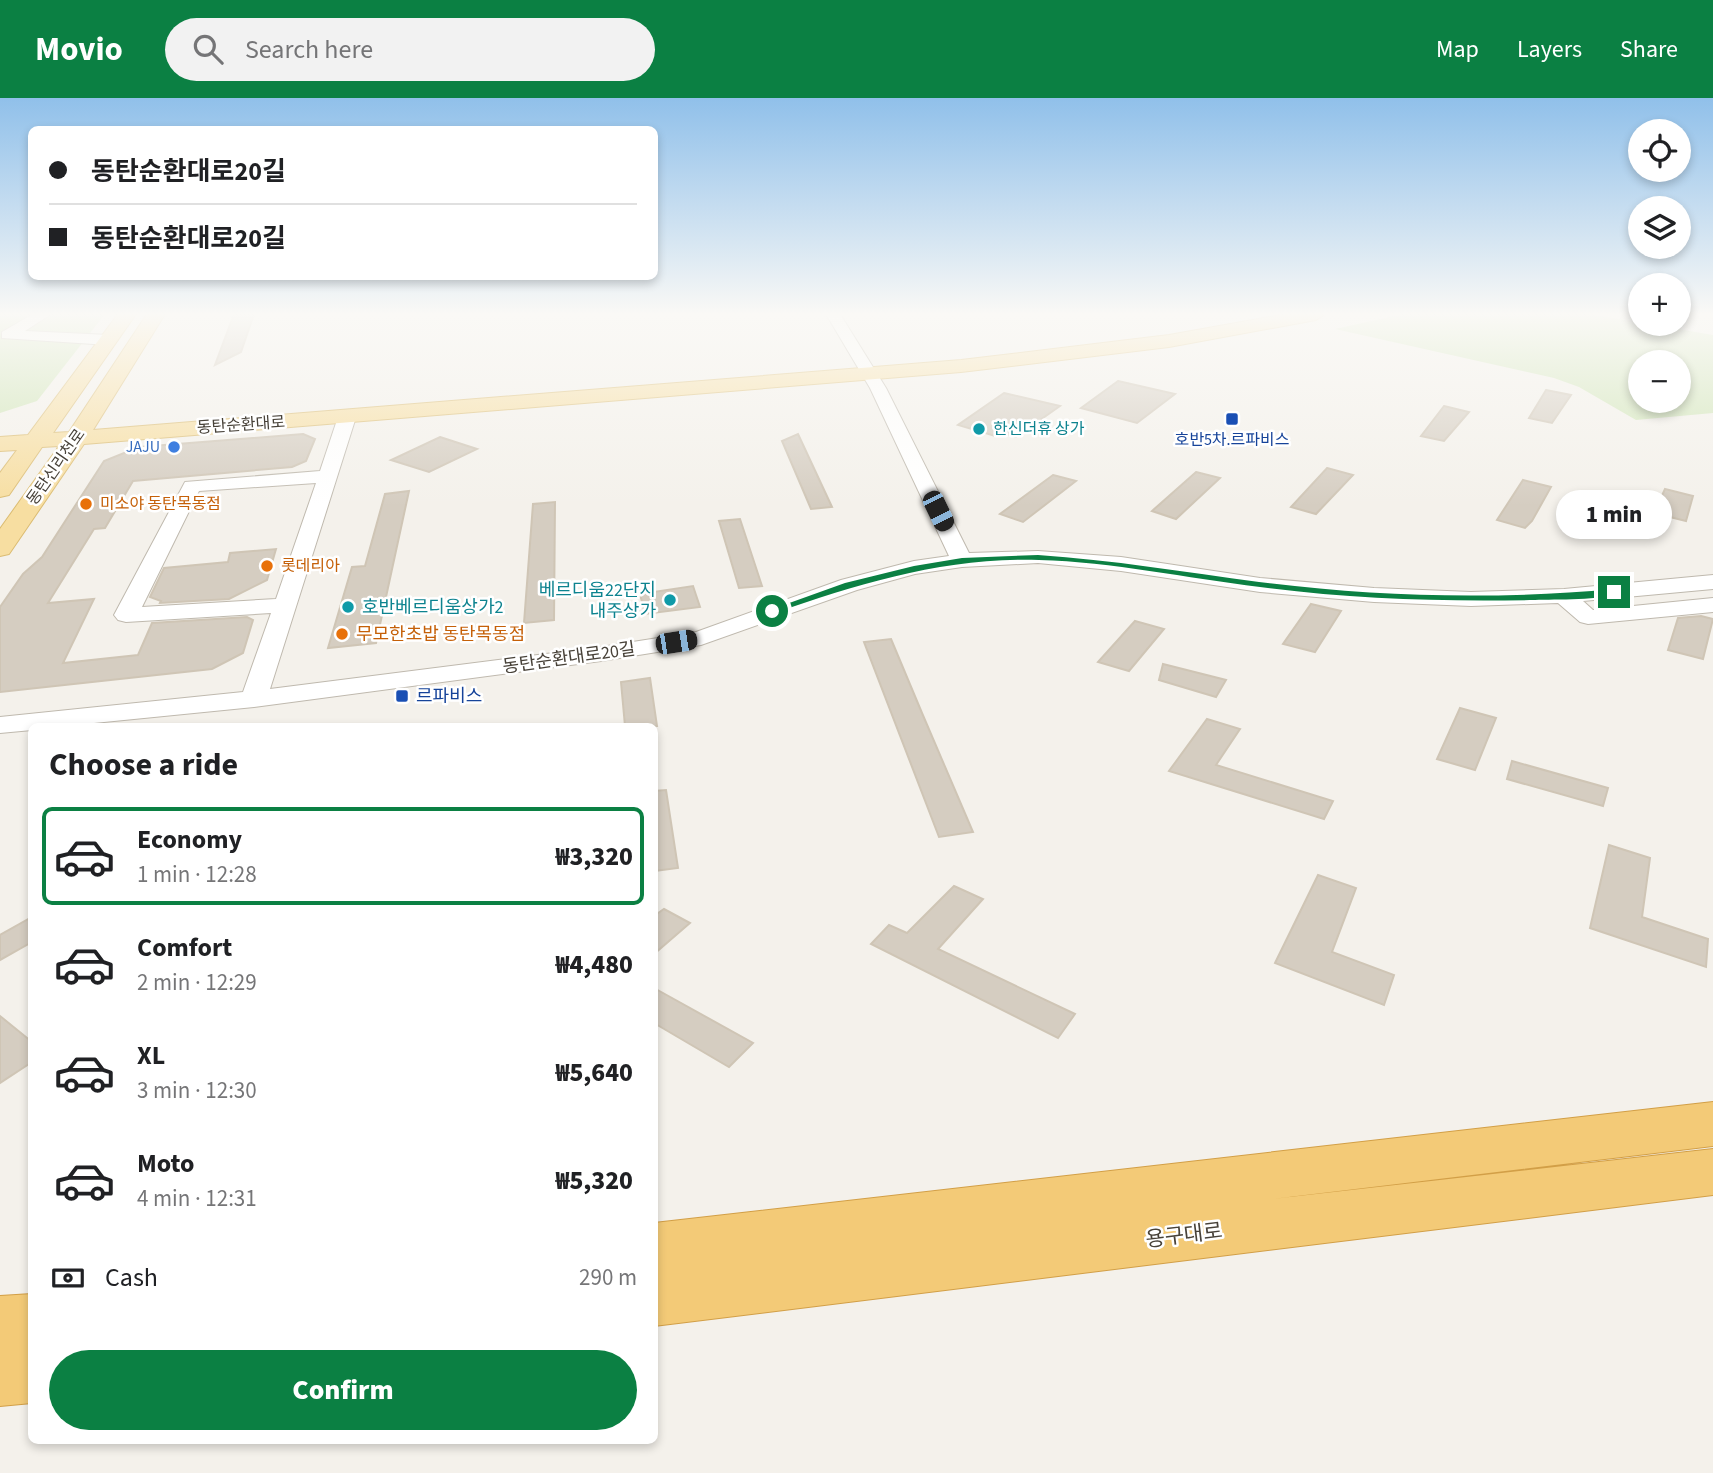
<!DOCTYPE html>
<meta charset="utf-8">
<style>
body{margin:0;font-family:"Source Sans 3","Noto Sans KR",sans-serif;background:#f2f2f2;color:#202124;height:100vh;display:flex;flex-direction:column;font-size:26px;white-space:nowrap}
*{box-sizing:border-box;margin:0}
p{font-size:23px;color:#757577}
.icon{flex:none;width:38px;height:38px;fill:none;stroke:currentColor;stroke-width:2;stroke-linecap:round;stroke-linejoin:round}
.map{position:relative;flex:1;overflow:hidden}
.details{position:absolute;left:28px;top:625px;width:630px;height:721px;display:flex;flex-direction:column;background:#fff;border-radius:10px;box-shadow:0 4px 10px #0003}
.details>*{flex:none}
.guide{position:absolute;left:28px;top:28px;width:630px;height:154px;border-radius:10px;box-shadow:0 4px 10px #0003;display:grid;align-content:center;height:154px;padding:0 21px;background:#fff}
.fabs{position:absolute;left:1628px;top:21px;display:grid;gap:14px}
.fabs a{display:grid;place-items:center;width:63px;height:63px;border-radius:50%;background:#fff;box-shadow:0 4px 10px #0003;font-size:35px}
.end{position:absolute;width:32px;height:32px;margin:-16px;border:9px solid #0b8043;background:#fff;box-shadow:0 0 0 4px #fff}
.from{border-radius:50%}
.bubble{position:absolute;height:49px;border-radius:24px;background:#fff;box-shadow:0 4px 10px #0003;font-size:23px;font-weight:800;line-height:49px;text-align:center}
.car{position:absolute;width:21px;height:42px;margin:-21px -10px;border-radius:9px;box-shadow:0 0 5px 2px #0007;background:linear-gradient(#222 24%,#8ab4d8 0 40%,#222 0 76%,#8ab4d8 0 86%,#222 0)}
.guide b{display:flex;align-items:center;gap:24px;height:66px;font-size:26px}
.guide b+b{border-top:2px solid #e0e0e0}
.guide i{width:18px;height:18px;background:#202124}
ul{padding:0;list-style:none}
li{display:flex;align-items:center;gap:21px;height:98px;margin:0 14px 10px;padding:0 7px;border:4px solid transparent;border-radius:10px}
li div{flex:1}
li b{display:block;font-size:26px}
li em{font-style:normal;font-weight:800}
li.active{border-color:#0b8043}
li>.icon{width:63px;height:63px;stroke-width:1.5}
h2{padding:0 21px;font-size:32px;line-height:84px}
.pay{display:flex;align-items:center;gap:18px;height:77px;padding:0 21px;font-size:26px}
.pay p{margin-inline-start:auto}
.button{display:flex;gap:14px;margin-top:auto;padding:14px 21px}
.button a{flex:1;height:80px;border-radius:42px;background:#0b8043;color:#fff;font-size:28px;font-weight:800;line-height:80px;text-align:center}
header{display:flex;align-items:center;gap:42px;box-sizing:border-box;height:98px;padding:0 35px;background:#0b8043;color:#fff}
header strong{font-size:33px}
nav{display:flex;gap:38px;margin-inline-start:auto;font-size:24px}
.search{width:490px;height:63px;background:#f2f2f2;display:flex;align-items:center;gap:18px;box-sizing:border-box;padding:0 24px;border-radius:38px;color:#757577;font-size:26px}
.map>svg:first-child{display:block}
.green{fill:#d0e5b7;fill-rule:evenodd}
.building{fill:#d5cdc1;stroke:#cfc5b5;stroke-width:2}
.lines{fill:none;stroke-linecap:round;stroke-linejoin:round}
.minor-casing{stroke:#bfb9ae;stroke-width:2}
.major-casing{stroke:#dbbc72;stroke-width:2}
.highway-casing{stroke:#d29f47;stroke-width:2}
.minor{fill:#fff;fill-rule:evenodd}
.major{fill:#f7dea1;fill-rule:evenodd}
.highway{fill:#f3ca77;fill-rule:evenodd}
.route{fill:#0b8043}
.transit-dot{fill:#1a4fb4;stroke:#fff;stroke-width:2.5}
.culture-dot{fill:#0f9aa8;stroke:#fff;stroke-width:2.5}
.shop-dot{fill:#3f7fe0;stroke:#fff;stroke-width:2.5}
.food-dot{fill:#e8710a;stroke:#fff;stroke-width:2.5}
.labels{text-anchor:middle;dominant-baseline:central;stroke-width:5;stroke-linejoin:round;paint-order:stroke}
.far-street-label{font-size:16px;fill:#484239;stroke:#fff}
.far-culture-label{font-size:16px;fill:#0d838f;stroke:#fff;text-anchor:start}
.far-transit-label{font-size:16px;fill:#164399;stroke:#fff}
.far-shop-label{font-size:16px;fill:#366cbe;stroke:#fff;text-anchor:end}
.far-food-label{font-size:16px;fill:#c56008;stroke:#fff;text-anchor:start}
.culture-label{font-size:18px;fill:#0d838f;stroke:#fff;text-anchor:end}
.food-label{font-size:18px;fill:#c56008;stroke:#fff;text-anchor:start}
.street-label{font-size:18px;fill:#484239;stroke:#fff}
.transit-label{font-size:18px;fill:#164399;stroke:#fff;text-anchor:start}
.near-street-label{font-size:21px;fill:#484239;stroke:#fff}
</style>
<header>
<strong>Movio</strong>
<div class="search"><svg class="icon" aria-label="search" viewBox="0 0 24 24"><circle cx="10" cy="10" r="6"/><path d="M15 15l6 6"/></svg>Search here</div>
<nav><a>Map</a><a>Layers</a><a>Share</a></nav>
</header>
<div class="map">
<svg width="1713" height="1375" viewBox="0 0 1713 1375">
<rect width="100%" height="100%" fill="#f4f1eb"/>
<!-- green -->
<g class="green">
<path d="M0,216H105L37,303L0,315Z"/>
<path d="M1403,216H1589L1713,237V315L1636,322L1579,289L1554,280L1335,231ZM1640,264H1678V303H1640Z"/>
</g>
<!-- building -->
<g class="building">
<path d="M234,216H254L241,254L215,267Z"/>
<path d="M1118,283L1175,296L1137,325L1081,310Z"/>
<path d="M1546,292L1571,297L1552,325L1529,320Z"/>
<path d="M1004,295L1060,308L1016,339L1001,334L995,338L958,327Z"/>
<path d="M1444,308L1469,314L1444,343L1421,338Z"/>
<path d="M303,336L315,341L306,363L292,369L133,383L105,430L94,431L48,505L94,501L63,565L138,557L152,525L247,519L253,522L243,555L212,571L0,594V509L23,476L42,459L104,363L139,349Z"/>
<path d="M798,336L832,409L811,411L782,343Z"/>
<path d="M440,339L477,351L429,374L391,362Z"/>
<path d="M1327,370L1353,377L1316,416L1291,409Z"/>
<path d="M1196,374L1220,380L1176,421L1152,413Z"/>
<path d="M1053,377L1076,383L1023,424L1000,416Z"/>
<path d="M1523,382L1551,389L1532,423L1525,430L1497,422Z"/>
<path d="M1665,391L1693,398L1686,423L1654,415Z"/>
<path d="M409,393L376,545L328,550L352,469L365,468L385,396Z"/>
<path d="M555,404L554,522L524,525L533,406Z"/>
<path d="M740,421L762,488L739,490L719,423Z"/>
<path d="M276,451L267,482L229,501L160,505L161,503L150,499L164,470L228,464L230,455Z"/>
<path d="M693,488L700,509L645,516L640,496Z"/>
<path d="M1311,506L1341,513L1315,554L1283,546Z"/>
<path d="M1701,518L1713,521L1703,561L1668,552L1678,520Z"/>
<path d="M1135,523L1164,531L1129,573L1098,564Z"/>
<path d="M891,541L922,615L973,734L939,739L864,544Z"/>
<path d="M1163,566L1226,582L1216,599L1159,582Z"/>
<path d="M650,580L657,628H625L621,584Z"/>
<path d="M1460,610L1496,620L1475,672L1437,661Z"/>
<path d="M1207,621L1240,631L1216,667L1333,703L1324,721L1169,673Z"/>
<path d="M1512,663L1608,690L1603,708L1507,681Z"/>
<path d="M666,692L678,770L654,773V693Z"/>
<path d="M1609,747L1650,760L1642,819L1708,841L1706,869L1590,830Z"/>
<path d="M1318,777L1356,790L1332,854L1394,877L1384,907L1275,865Z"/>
<path d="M954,788L983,801L938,851L1075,916L1058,940L871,846L889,827L907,835Z"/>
<path d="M664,811L690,825L654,856V818Z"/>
<path d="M32,819V844L0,862V837Z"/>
<path d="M654,890L753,945L729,969L654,925Z"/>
<path d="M0,918L32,944V964L0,985Z"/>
</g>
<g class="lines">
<defs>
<g id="minor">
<path d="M33,216H51L25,233L109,237L117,242L109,247L2,240V234Z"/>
<path d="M826,216H840L886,290L969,455L1038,453L1121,459L1260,480L1374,490L1471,494L1564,491L1713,477V491L1583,503L1593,512L1713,500V514L1588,526L1580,524L1558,505L1471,508L1374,504L1260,494L1121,473L1038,465L962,469L915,476L857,492L701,547L601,563L254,609L64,628H32V632L0,635V619L243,594L271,515L126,524L118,522L114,517L185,384L320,373L338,319L347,314L356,319L270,591L601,549L696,534L841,482L914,463L949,458L870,290ZM316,385L276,501L142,509L199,393Z"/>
</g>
<path id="major" d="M118,216H136L53,335L69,334L147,216H165L93,332L961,262L1169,237L1286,216H1325L1316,222L1169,249L961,274L84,346L9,456L0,458V431L59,348L42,349L9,397L0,399V375L17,352L0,353V339L28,337Z"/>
<g id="highway">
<path d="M1713,1004V1048L1272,1101L1713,1051V1097L654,1228V1125Z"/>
<path d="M32,1196V1305L0,1308V1198Z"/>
</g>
</defs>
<!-- minor casing -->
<use href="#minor" class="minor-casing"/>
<!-- major casing -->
<use href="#major" class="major-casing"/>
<!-- highway casing -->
<use href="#highway" class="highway-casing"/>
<!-- minor -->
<use href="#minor" class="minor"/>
<!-- major -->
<use href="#major" class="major"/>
<!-- highway -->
<use href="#highway" class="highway"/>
</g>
<!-- sky -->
<linearGradient id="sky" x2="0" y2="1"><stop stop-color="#90c0ea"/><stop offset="0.53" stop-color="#faf9f6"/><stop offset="1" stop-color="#faf9f6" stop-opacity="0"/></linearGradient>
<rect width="1713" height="408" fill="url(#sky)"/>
<!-- route -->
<path class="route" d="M1038,457C1112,462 1185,474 1259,484C1376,499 1496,502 1614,491L1619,494C1603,503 1555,501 1535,502C1443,504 1351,501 1260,489C1186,480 1113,464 1039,462C946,459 861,485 775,515L767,513L845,485L914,468L962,460Z"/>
<!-- markers -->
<g class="transit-dot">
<rect x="1225" y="314" width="14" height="14" rx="3.5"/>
<rect x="395" y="591" width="14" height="14" rx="3.5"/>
</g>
<g class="culture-dot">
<circle cx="979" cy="331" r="7"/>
<circle cx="670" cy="502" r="7"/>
<circle cx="348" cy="509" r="7"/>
</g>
<circle class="shop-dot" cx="174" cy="349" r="7"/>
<g class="food-dot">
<circle cx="86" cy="406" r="7"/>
<circle cx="267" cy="468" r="7"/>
<circle cx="342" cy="536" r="7"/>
</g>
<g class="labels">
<!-- far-street labels -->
<g class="far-street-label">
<text transform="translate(241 327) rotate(-4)">동탄순환대로</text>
<text transform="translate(56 369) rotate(-55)">동탄신리천로</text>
</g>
<!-- far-culture labels -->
<g class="far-culture-label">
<text x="993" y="331">한신더휴 상가</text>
</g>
<!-- far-transit labels -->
<g class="far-transit-label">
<text x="1232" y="342">호반5차.르파비스</text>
</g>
<!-- far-shop labels -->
<g class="far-shop-label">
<text x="160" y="349">JAJU</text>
</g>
<!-- far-food labels -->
<g class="far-food-label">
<text x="100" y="406">미소야 동탄목동점</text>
<text x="281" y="468">롯데리아</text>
</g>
<!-- culture labels -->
<g class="culture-label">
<text x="656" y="492">베르디움22단지<tspan x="656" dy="21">내주상가</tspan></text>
<text x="362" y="509" text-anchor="start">호반베르디움상가2</text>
</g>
<!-- food labels -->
<g class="food-label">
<text x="356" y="536">무모한초밥 동탄목동점</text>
</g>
<!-- street labels -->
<g class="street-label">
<text transform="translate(569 560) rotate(-8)">동탄순환대로20길</text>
</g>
<!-- transit labels -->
<g class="transit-label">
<text x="416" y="598">르파비스</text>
</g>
<!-- near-street labels -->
<g class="near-street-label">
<text transform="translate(1184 1137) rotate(-7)">용구대로</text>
</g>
</g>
</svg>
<div class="fabs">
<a><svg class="icon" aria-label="locate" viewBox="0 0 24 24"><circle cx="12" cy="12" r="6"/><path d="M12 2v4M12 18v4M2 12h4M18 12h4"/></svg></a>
<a><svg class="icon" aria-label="layers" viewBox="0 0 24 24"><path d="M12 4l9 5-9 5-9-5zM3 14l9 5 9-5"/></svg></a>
<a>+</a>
<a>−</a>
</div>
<i class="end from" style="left:772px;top:513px"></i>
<i class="end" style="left:1614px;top:494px"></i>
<div class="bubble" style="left:1556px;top:392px;width:116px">1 min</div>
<i class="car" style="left:938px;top:413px;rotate:154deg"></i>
<i class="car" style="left:676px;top:544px;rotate:81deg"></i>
<div class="guide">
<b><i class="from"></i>동탄순환대로20길</b>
<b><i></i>동탄순환대로20길</b>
</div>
<section class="details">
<h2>Choose a ride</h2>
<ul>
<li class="active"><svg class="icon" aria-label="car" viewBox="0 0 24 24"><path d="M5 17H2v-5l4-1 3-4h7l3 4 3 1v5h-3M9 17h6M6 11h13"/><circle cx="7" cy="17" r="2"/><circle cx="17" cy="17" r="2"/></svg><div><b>Economy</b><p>1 min · 12:28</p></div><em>₩3,320</em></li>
<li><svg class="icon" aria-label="car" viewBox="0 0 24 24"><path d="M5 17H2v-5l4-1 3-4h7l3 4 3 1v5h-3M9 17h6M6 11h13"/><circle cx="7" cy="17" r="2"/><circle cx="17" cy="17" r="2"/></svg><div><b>Comfort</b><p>2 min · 12:29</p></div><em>₩4,480</em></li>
<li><svg class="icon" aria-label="car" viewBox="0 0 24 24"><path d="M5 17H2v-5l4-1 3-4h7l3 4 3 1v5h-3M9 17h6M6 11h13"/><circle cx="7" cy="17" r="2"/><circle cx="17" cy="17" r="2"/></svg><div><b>XL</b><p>3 min · 12:30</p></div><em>₩5,640</em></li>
<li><svg class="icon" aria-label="car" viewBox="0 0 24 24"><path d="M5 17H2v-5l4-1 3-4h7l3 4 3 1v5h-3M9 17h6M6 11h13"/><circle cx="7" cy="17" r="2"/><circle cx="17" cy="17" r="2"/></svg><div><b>Moto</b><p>4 min · 12:31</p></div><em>₩5,320</em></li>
</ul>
<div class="pay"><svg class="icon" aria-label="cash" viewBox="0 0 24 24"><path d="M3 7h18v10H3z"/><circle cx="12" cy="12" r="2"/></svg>Cash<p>290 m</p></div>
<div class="button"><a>Confirm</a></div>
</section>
</div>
